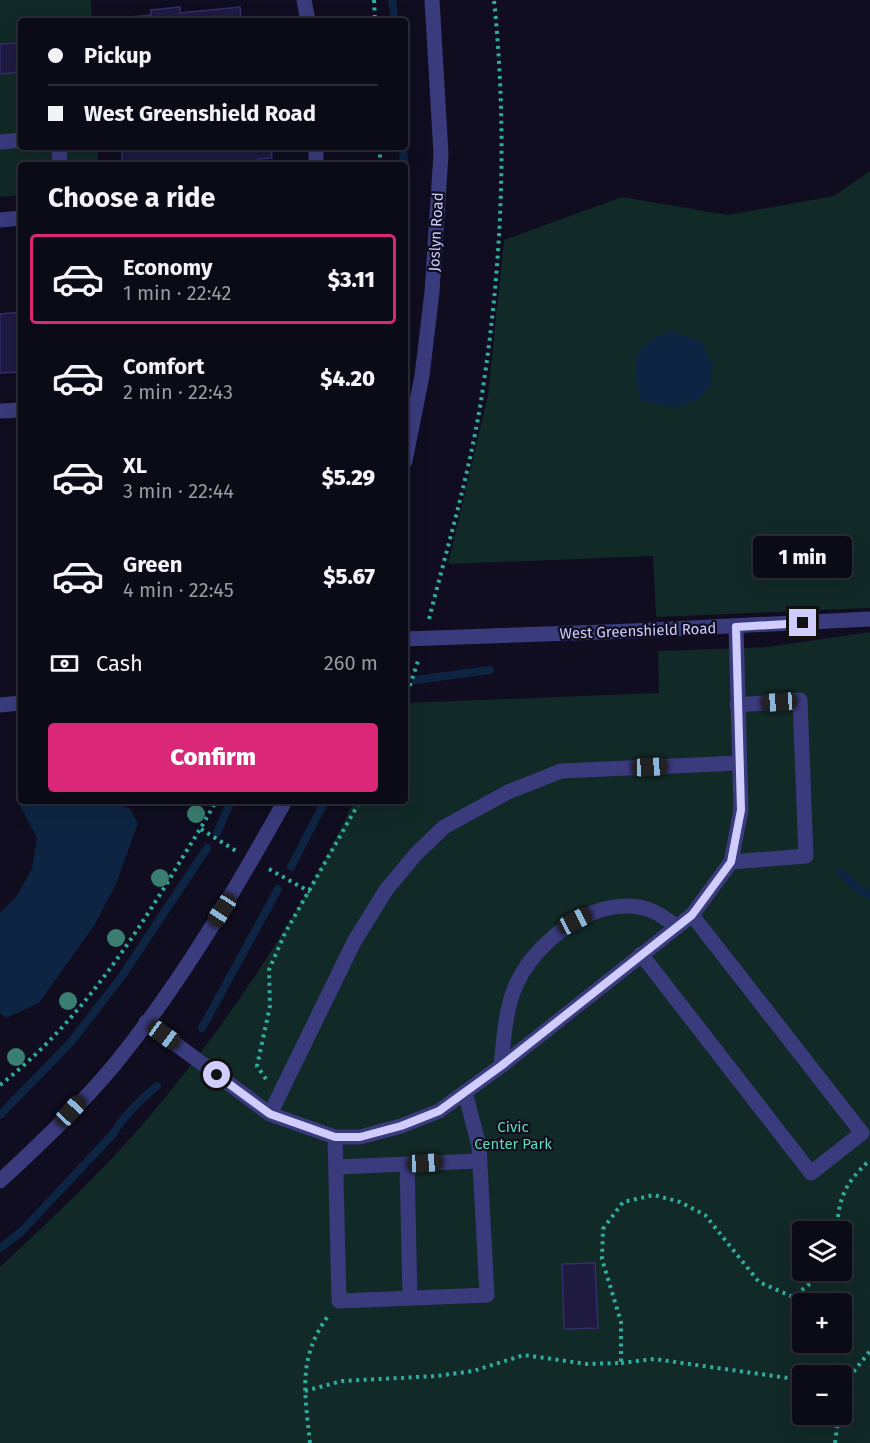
<!DOCTYPE html>
<meta charset="utf-8">
<style>
body{margin:0;font-family:"Fira Sans",sans-serif;background:#141320;color:#f1f3f6;height:100vh;display:flex;flex-direction:column;font-size:22px;white-space:nowrap}
*{box-sizing:border-box;margin:0}
p{font-size:20px;color:#9a9aa1}
.icon{flex:none;width:33px;height:33px;fill:none;stroke:currentColor;stroke-width:2;stroke-linecap:round;stroke-linejoin:round}
.map{position:relative;flex:1;overflow:hidden}
.panel{position:absolute;left:18px;top:162px;width:390px;height:642px;display:flex;flex-direction:column;background:#0b0a17;border-radius:6px;box-shadow:0 6px 24px #0002,0 0 0 2px #2b2b36}
.panel>*{flex:none}
.banner{position:absolute;left:18px;top:18px;width:390px;height:132px;border-radius:6px;box-shadow:0 6px 24px #0002,0 0 0 2px #2b2b36;display:grid;align-content:center;height:132px;padding:0 30px;background:#0b0a17}
.buttons{position:absolute;left:792px;top:1221px;display:grid;gap:12px}
.buttons a{display:grid;place-items:center;width:60px;height:60px;border-radius:6px;background:#0b0a17;box-shadow:0 6px 24px #0002,0 0 0 2px #2b2b36;font-size:30px}
.end{position:absolute;width:27px;height:27px;margin:-14px;border:8px solid #d0cdfd;background:#111;box-shadow:0 0 0 3px #111}
.from{border-radius:50%}
.bubble{position:absolute;height:42px;border-radius:6px;background:#0b0a17;box-shadow:0 6px 24px #0002,0 0 0 2px #2b2b36;font-size:20px;font-weight:800;line-height:42px;text-align:center}
.car{position:absolute;width:18px;height:36px;margin:-18px -9px;border-radius:8px;box-shadow:0 0 4px 2px #0007;background:linear-gradient(#222 24%,#8ab4d8 0 40%,#222 0 76%,#8ab4d8 0 86%,#222 0)}
.banner b{display:flex;align-items:center;gap:21px;height:57px;font-size:22px}
.banner b+b{border-top:2px solid #2b2b36}
.banner i{width:15px;height:15px;background:#f1f3f6}
ul{padding:0;list-style:none}
li{display:flex;align-items:center;gap:18px;height:90px;margin:0 12px 9px;padding:0 18px;border:3px solid transparent;border-radius:6px}
li div{flex:1}
li b{display:block;font-size:22px}
li em{font-style:normal;font-weight:800}
li.on{border-color:#db2777}
li>.icon{width:54px;height:54px;stroke-width:1.5}
h2{padding:0 30px;font-size:27px;line-height:72px}
.pay{display:flex;align-items:center;gap:15px;height:66px;padding:0 30px;font-size:22px}
.pay p{margin-inline-start:auto}
.action{display:flex;gap:12px;margin-top:auto;padding:12px 30px}
.action a{flex:1;height:69px;border-radius:6px;background:#db2777;color:#fff;font-size:24px;font-weight:800;line-height:69px;text-align:center}
.map>svg:first-child{display:block}
.green{fill:#112927;fill-rule:evenodd}
.water{fill:#0d2543}
.lines{fill:none;stroke-linecap:round;stroke-linejoin:round}
.stream{stroke:#0d2543;stroke-width:8}
.building{fill:#1f1a40;stroke:#352d6b;stroke-width:1.5}
.path{stroke:#31ad9e;stroke-width:4;stroke-dasharray:3 4.5;stroke-linecap:butt}
.minor{stroke:#3a3b7d;stroke-width:15}
.tree{fill:#397e70}
.route{stroke:#d0cdfd;stroke-width:8}
.labels{text-anchor:middle;dominant-baseline:central;stroke-width:4.5;stroke-linejoin:round;paint-order:stroke}
.street-label{font-size:15px;fill:#d0cdfd;stroke:#0f0d1f}
.park-label{font-size:15px;fill:#5cdbb3;stroke:#0f0d1f}
</style>
<div class="map">
<svg width="870" height="1443" viewBox="0 0 870 1443">
<rect width="100%" height="100%" fill="#0f0d1f"/>
<!-- green -->
<g class="green">
<path d="M0,0H91L92,21H21V147H98V165H21V195L0,197Z"/>
<path d="M870,171V608L656,617L653,556L448,564L488,395L504,240L622,197L728,215L834,196Z"/>
<path d="M870,632V1443H0V1267C51,1219 103,1171 148,1118C229,1022 301,915 354,801H405V703L659,693L658,651L768,647ZM802,1232H842V1270H802ZM802,1304H842V1342H802ZM802,1376H842V1414H802Z"/>
</g>
<!-- water -->
<g class="water">
<path d="M671,331L700,341L713,364L711,385L699,399L673,408L641,400C629,363 633,344 671,331Z"/>
<path d="M21,798V801H109L130,809L138,823L116,884L95,924L39,1003L6,1018L0,1013V913L16,897L32,869L37,838L19,804Z"/>
</g>
<g class="lines">
<!-- stream -->
<g class="stream">
<path d="M392,0L395,21"/>
<path d="M403,147L404,165"/>
<path d="M415,680L490,670"/>
<path d="M217,833L231,801"/>
<path d="M291,867L325,801"/>
<path d="M841,873L857,888L870,895"/>
<path d="M202,1028L278,889"/>
<path d="M0,1115L71,1042L122,976L207,848"/>
<path d="M0,1248L21,1232L113,1134C125,1114 140,1100 157,1086"/>
</g>
</g>
<!-- building -->
<g class="building">
<path d="M180,7V13L240,7L241,21H110V19L151,15V10Z"/>
<path d="M21,43V72L0,74V44Z"/>
<path d="M121,147H271L272,158L258,159L257,165H123Z"/>
<path d="M21,312V372L0,373V314Z"/>
<path d="M595,1263L598,1328L564,1329L562,1264Z"/>
</g>
<g class="lines">
<!-- path -->
<g class="path">
<path d="M374,0L375,21"/>
<path d="M380,147V165"/>
<path d="M429,619C447,548 468,478 480,407C502,272 508,136 494,0"/>
<path d="M405,700L419,658"/>
<path d="M201,829L236,851"/>
<path d="M269,869L310,892"/>
<path d="M266,1079L257,1066L270,1006L269,970L285,933L360,801"/>
<path d="M0,1085C76,1026 132,942 181,860C193,840 205,822 216,801"/>
<path d="M837,1232C838,1198 845,1183 870,1160"/>
<path d="M621,1363L654,1359L802,1380"/>
<path d="M305,1391L342,1381L437,1376L473,1371L524,1355L587,1364L621,1363V1322L602,1259L603,1229L623,1202L654,1195L680,1202L705,1215L759,1282L793,1297L827,1270"/>
<path d="M842,1398L843,1385L870,1351"/>
<path d="M310,1443C305,1394 297,1359 328,1316"/>
<path d="M835,1443L839,1414"/>
</g>
<!-- minor -->
<g class="minor">
<path d="M304,0L308,21"/>
<path d="M0,142L21,140"/>
<path d="M59,147L60,165"/>
<path d="M316,165V147"/>
<path d="M0,220L21,218"/>
<path d="M0,411L21,410"/>
<path d="M405,461L422,376L432,292L441,154L432,0"/>
<path d="M405,639L632,631L870,619"/>
<path d="M0,705L21,703"/>
<path d="M731,862L806,856L800,700L737,705"/>
<path d="M641,954L811,1173L862,1133L692,915"/>
<path d="M146,1022L270,1114L335,1137H360L401,1126L439,1111L501,1066L692,915L731,862L741,810L736,627"/>
<path d="M501,1066C504,1039 505,1006 518,981C539,938 600,892 650,910C659,913 669,921 677,927"/>
<path d="M270,1114L354,942L386,890L416,854L444,827L508,792L561,771L739,763"/>
<path d="M335,1137L339,1301L487,1295L479,1146L465,1092"/>
<path d="M407,1164L410,1298"/>
<path d="M336,1167L479,1161"/>
<path d="M0,1181C40,1144 80,1106 115,1064C181,983 234,892 285,801"/>
</g>
</g>
<!-- trees -->
<g class="tree">
<circle cx="196" cy="814" r="9"/>
<circle cx="160" cy="878" r="9"/>
<circle cx="116" cy="938" r="9"/>
<circle cx="68" cy="1001" r="9"/>
<circle cx="16" cy="1057" r="9"/>
</g>
<g class="lines">
<!-- route -->
<path class="route" d="M217,1075L270,1114L335,1137H360L401,1126L439,1111L501,1066L692,915L731,862L741,810L736,627L803,623"/>
</g>
<g class="labels">
<!-- street labels -->
<g class="street-label">
<text transform="translate(436 232) rotate(-87)">Joslyn Road</text>
<text transform="translate(638 631) rotate(-2)">West Greenshield Road</text>
</g>
<!-- park labels -->
<g class="park-label">
<text x="513" y="1127">Civic<tspan x="513" dy="17">Center Park</tspan></text>
</g>
</g>
</svg>
<div class="buttons">
<a><svg class="icon" aria-label="layers" viewBox="0 0 24 24"><path d="M12 4l9 5-9 5-9-5zM3 14l9 5 9-5"/></svg></a>
<a>+</a>
<a>−</a>
</div>
<i class="end from" style="left:217px;top:1075px"></i>
<i class="end" style="left:803px;top:623px"></i>
<div class="bubble" style="left:753px;top:536px;width:99px">1 min</div>
<i class="car" style="left:779px;top:702px;rotate:266deg"></i>
<i class="car" style="left:650px;top:767px;rotate:87deg"></i>
<i class="car" style="left:222px;top:910px;rotate:213deg"></i>
<i class="car" style="left:575px;top:921px;rotate:62deg"></i>
<i class="car" style="left:164px;top:1035px;rotate:126deg"></i>
<i class="car" style="left:71px;top:1111px;rotate:43deg"></i>
<i class="car" style="left:425px;top:1163px;rotate:87deg"></i>
<div class="banner">
<b><i class="from"></i>Pickup</b>
<b><i></i>West Greenshield Road</b>
</div>
<section class="panel">
<h2>Choose a ride</h2>
<ul>
<li class="on"><svg class="icon" aria-label="car" viewBox="0 0 24 24"><path d="M5 17H2v-5l4-1 3-4h7l3 4 3 1v5h-3M9 17h6M6 11h13"/><circle cx="7" cy="17" r="2"/><circle cx="17" cy="17" r="2"/></svg><div><b>Economy</b><p>1 min · 22:42</p></div><em>$3.11</em></li>
<li><svg class="icon" aria-label="car" viewBox="0 0 24 24"><path d="M5 17H2v-5l4-1 3-4h7l3 4 3 1v5h-3M9 17h6M6 11h13"/><circle cx="7" cy="17" r="2"/><circle cx="17" cy="17" r="2"/></svg><div><b>Comfort</b><p>2 min · 22:43</p></div><em>$4.20</em></li>
<li><svg class="icon" aria-label="car" viewBox="0 0 24 24"><path d="M5 17H2v-5l4-1 3-4h7l3 4 3 1v5h-3M9 17h6M6 11h13"/><circle cx="7" cy="17" r="2"/><circle cx="17" cy="17" r="2"/></svg><div><b>XL</b><p>3 min · 22:44</p></div><em>$5.29</em></li>
<li><svg class="icon" aria-label="car" viewBox="0 0 24 24"><path d="M5 17H2v-5l4-1 3-4h7l3 4 3 1v5h-3M9 17h6M6 11h13"/><circle cx="7" cy="17" r="2"/><circle cx="17" cy="17" r="2"/></svg><div><b>Green</b><p>4 min · 22:45</p></div><em>$5.67</em></li>
</ul>
<div class="pay"><svg class="icon" aria-label="cash" viewBox="0 0 24 24"><path d="M3 7h18v10H3z"/><circle cx="12" cy="12" r="2"/></svg>Cash<p>260 m</p></div>
<div class="action"><a>Confirm</a></div>
</section>
</div>
